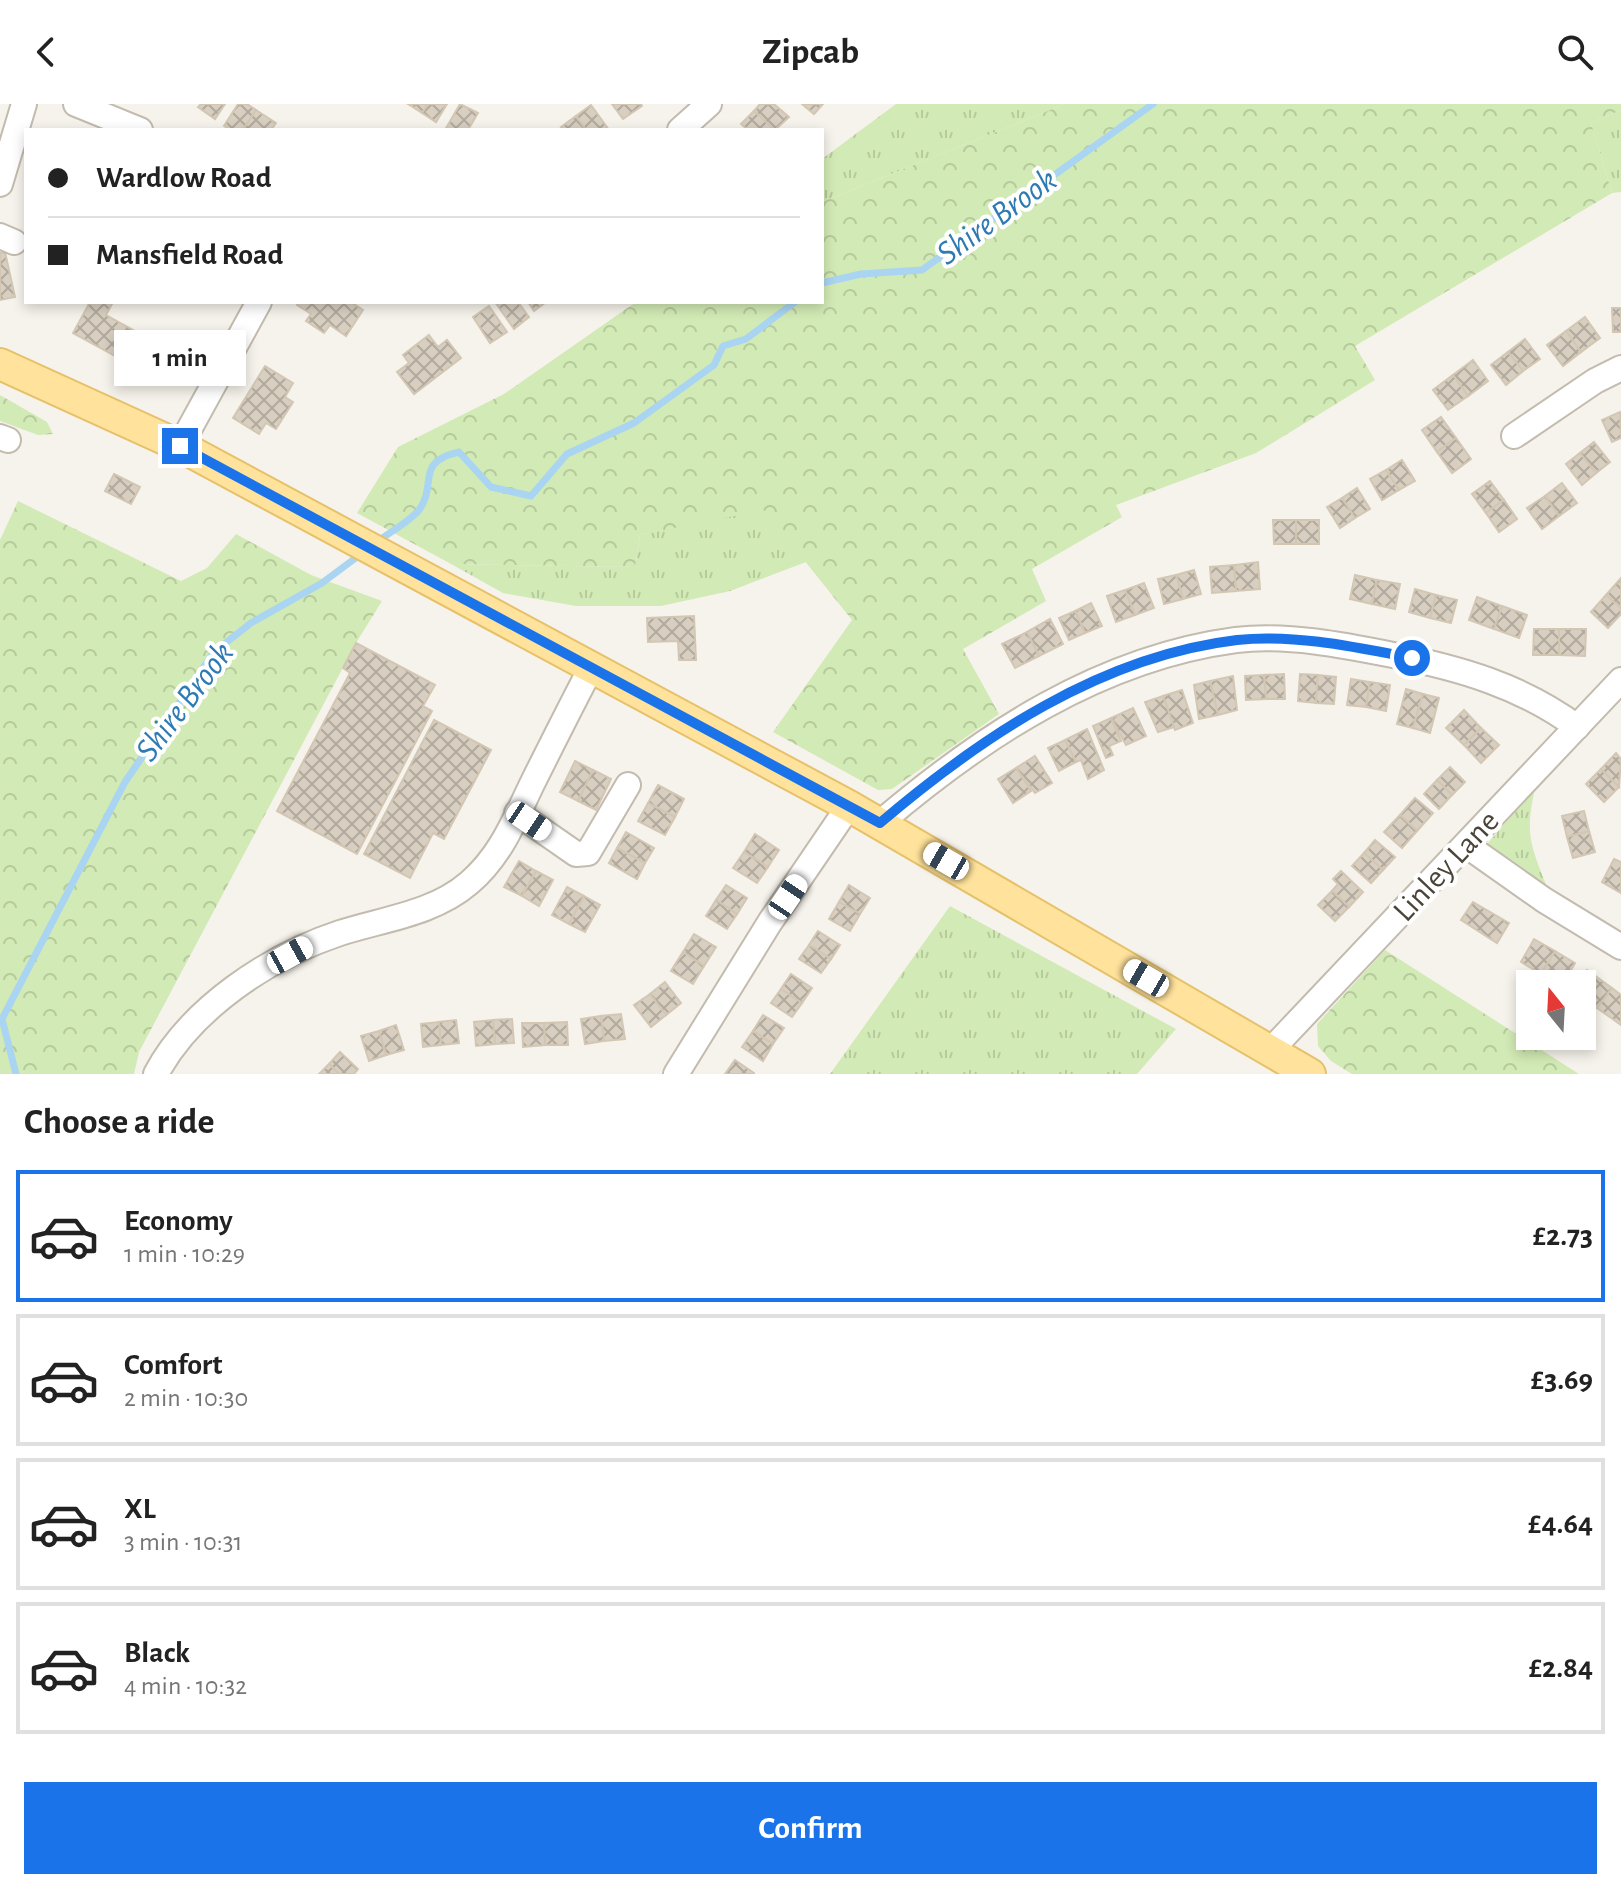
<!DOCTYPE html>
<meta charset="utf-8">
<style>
body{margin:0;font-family:"Alegreya Sans",sans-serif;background:#f2f2f2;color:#222;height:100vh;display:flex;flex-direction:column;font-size:30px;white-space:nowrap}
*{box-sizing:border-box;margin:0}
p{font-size:26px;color:#767676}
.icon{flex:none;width:44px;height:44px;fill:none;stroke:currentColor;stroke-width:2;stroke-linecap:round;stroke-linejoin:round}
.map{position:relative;height:970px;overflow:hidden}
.drawer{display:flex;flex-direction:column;background:#fff;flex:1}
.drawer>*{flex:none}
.banner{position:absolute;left:24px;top:24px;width:800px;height:176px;border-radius:0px;box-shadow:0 4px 12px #0003;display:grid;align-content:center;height:176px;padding:0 24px;background:#fff}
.needle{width:52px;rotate:342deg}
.controls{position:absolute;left:1516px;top:866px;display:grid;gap:16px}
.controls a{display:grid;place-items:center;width:80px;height:80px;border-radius:0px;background:#fff;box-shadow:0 4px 12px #0003;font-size:40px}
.end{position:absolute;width:36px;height:36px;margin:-18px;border:10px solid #1a73e8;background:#fff;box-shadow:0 0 0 4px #fff}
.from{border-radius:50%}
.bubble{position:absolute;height:56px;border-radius:0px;background:#fff;box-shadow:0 4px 12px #0003;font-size:26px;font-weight:700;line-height:56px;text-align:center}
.car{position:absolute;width:24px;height:48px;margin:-24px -12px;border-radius:10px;box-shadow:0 0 6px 2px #0007;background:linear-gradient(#fff 24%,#345 0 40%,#fff 0 76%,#345 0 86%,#fff 0)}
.banner b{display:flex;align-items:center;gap:28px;height:76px;font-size:30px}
.banner b+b{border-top:2px solid #e0e0e0}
.banner i{width:20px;height:20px;background:#222}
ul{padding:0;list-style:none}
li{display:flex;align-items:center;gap:24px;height:132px;margin:0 16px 12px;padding:0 8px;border:4px solid #e0e0e0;border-radius:0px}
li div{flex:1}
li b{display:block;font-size:30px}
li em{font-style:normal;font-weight:700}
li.current{border-color:#1a73e8}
li>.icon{width:72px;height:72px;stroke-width:1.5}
h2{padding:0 24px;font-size:36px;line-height:96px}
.action{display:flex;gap:16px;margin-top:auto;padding:16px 24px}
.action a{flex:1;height:92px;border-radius:0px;background:#1a73e8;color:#fff;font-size:32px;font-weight:700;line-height:92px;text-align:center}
header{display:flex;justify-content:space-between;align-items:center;height:104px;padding:0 24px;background:#fff;font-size:36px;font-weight:700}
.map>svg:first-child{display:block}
.grass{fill:url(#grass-tufts)}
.forest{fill:url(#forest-crowns)}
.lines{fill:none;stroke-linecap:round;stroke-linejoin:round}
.stream{stroke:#a9d4f2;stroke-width:7}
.building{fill:url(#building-cross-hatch);stroke:#d3c7b4;stroke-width:2}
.minor-casing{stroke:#c2bbae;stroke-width:28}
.major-casing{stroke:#e6c16a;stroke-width:34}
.minor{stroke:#fff;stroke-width:24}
.major{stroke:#ffe39c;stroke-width:30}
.route{stroke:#1a73e8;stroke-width:10}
.labels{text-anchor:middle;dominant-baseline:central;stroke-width:8;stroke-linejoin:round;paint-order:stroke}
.street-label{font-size:32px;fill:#4b4439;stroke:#fff}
.water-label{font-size:34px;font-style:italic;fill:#2e7ab2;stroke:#fff}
</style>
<header><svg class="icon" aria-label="back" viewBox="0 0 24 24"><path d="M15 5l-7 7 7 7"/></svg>Zipcab<svg class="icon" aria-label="search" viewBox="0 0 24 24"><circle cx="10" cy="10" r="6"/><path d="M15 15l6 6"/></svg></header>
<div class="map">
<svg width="1621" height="970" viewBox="0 0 1621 970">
<defs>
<pattern id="grass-tufts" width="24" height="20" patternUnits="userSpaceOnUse" patternTransform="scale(2)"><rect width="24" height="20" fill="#d2eab5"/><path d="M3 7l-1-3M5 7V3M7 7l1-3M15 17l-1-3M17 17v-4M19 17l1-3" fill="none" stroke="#b6ca9c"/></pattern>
<pattern id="forest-crowns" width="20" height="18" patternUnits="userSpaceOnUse" patternTransform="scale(2)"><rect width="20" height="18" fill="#d2eab5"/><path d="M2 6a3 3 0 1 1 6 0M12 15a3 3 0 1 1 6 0" fill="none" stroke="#b6ca9c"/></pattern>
<pattern id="building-cross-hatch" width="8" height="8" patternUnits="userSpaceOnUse" patternTransform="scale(2)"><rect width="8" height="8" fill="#d8cfc1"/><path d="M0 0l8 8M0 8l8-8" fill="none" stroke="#b1aa9e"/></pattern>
</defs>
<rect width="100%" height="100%" fill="#f6f3ec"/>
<!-- grass -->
<g class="grass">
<path d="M896,0H1065L822,98V55Z"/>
<path d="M1621,6V88L1612,89L1591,19Z"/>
<path d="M764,405L806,458L730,487L661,502H576L503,489L451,460L635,463L640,431Z"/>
<path d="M1535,684C1525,730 1530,740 1547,783L1487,740Z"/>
<path d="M950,802L1176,925L1137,970H830Z"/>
</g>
<!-- forest -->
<g class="forest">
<path d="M1065,0H1621V6L1591,19L1612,89L1355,242L1375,276L1256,349L1116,401L1122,413L1032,465L1046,497L963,545L999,610L892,685L878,686L773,628L852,516L764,406L640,431L635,463L451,460L357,409L398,343L504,290L636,198H822V98Z"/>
<path d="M0,291L47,318L53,330L38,331L0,317Z"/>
<path d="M18,397L181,477L207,464L236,430L311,471L382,497L356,539L139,948L134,970H0V436Z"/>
<path d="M1385,846L1579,970H1352L1331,957L1318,942L1317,920Z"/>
</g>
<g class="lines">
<!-- stream -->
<g class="stream">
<path d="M822,179L861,170L922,166L1153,0"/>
<path d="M377,438C390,428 409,418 419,406C438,380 414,358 459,348L491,383L531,392L567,350L634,319L714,261L723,242L746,235L795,198"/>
<path d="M16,970L2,915L125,678L214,548L251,519L322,479L361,450"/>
</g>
</g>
<!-- building -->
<g class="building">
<path d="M201,0H225L215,15L198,3Z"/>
<path d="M238,0H247L256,6L243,26H231L224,22Z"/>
<path d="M408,0H428L422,9Z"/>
<path d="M428,0H447L436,18L422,9Z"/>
<path d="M460,0L478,9L468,26H445Z"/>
<path d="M612,0H641L642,2L623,15Z"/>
<path d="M760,0H774L789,13L775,26L754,7Z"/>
<path d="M802,0H823L814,10Z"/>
<path d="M591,1L609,26H586L576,12Z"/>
<path d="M256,6L276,19L271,26H243Z"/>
<path d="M754,7L775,26H748L741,20Z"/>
<path d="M576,12L586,26H564L561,23Z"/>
<path d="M5,148L15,193L0,196V149Z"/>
<path d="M90,198H113L106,211L142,231L133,248L121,242L115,252L73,229Z"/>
<path d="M299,198H351L363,206L346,232L330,221L324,229L306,217L311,210L297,201Z"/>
<path d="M495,198H518L529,213L514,225Z"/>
<path d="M528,198H546L534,207Z"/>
<path d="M489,202L507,228L490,239L473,213Z"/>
<path d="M1612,204H1621V228H1613Z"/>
<path d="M1585,213L1600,234L1581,248L1566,227Z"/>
<path d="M1566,227L1581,248L1563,262L1547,241Z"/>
<path d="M429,231L438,243L447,236L461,254L414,290L397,268L409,259L403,251Z"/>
<path d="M1525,235L1540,255L1523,267L1508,248Z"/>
<path d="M168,240L187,249L172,280L153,272Z"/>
<path d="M1508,248L1523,267L1506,281L1491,261Z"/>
<path d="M1473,256L1488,277L1468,292L1453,271Z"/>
<path d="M265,262L293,279L285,293L293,298L276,325L266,319L259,330L233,314Z"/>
<path d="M1453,271L1468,292L1448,306L1433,286Z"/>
<path d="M1620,308L1621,334L1612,338L1602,316Z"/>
<path d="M1441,313L1456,334L1437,348L1422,326Z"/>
<path d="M1456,334L1471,355L1452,369L1437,348Z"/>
<path d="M1594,338L1610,358L1596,369L1580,349Z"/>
<path d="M1580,349L1596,369L1582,381L1566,360Z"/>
<path d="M1402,356L1415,377L1399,386L1386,366Z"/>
<path d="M1386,366L1399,386L1382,396L1370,375Z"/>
<path d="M114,370L140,383L131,400L105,387Z"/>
<path d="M1490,377L1504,396L1486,409L1472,390Z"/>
<path d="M1562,379L1577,399L1559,412L1545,392Z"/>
<path d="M1357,384L1370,405L1355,414L1342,394Z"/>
<path d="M1545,392L1559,412L1542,425L1527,404Z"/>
<path d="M1342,394L1355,414L1340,424L1327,403Z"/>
<path d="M1504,396L1517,415L1499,428L1486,409Z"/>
<path d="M1273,416H1296V440H1274Z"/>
<rect x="1296" y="416" width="23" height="24"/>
<path d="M1258,458L1260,485L1236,487L1234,461Z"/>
<path d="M1234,461L1236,487L1212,489L1210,463Z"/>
<path d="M1194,466L1201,490L1183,495L1176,471Z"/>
<path d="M1176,471L1183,495L1164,500L1158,475Z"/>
<path d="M1355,471L1377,476L1372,500L1350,495Z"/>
<path d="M1621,474V504L1606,491Z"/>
<path d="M1377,476L1400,480L1395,505L1372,500Z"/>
<path d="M1144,479L1154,504L1135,511L1125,486Z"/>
<path d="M1415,485L1436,491L1430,514L1409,508Z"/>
<path d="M1125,486L1135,511L1116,518L1107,492Z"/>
<path d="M1436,491L1457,496L1451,519L1430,514Z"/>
<path d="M1606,491L1621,504V510L1608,524L1591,508Z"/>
<path d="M1477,493L1502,502L1494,525L1469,516Z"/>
<path d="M1091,499L1102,522L1085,529L1075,507Z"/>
<path d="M1502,502L1527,511L1519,534L1494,525Z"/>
<path d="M1075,507L1085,529L1069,536L1059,514Z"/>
<path d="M694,512L696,556H679L678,537L648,538L647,514Z"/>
<path d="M1050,515L1063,540L1039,552L1027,528Z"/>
<path d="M1534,525H1559V551H1533Z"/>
<path d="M1559,525H1586L1585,552L1559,551Z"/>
<path d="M1027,528L1039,552L1015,564L1002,540Z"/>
<path d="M356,539L435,581L423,602L432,607L357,750L277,707L350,569L343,564Z"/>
<path d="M1284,570L1285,595H1266L1264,571Z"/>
<path d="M1300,570L1318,571L1316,599L1298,597Z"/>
<path d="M1264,571L1266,595L1246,596L1245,572Z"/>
<path d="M1318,571L1336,573L1334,600L1316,599Z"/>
<path d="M1233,572L1237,606L1218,611L1210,577Z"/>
<path d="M1351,575L1370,578L1366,603L1347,601Z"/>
<path d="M1210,577L1218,611L1199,615L1194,581Z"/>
<path d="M1370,578L1390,581L1386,607L1366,603Z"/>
<path d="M1406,585L1423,590L1413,624L1397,620Z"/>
<path d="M1182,586L1193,619L1175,626L1163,592Z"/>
<path d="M1423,590L1439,594L1430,629L1413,624Z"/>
<path d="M1163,592L1174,623L1158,628L1145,598Z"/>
<path d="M1133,604L1146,632L1126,641L1111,614Z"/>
<path d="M1464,606L1481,624L1464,641L1446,624Z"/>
<path d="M1111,614L1121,637L1109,642L1113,651L1106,654L1093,622Z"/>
<path d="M434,616L491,646L444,735L433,729L410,774L364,750Z"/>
<path d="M1481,624L1499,641L1481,659L1464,641Z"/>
<path d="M1087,625L1104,666L1088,675L1081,656L1076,658L1065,636Z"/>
<path d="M1065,636L1076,658L1059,667L1048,644Z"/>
<path d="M1616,649L1621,655L1619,683L1601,665Z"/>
<path d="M1035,652L1052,679L1035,689L1016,664Z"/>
<path d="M575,657L593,666L578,697L560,688Z"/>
<path d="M1450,663L1465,678L1452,691L1437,676Z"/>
<path d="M1016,664L1031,687L1013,699L998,675Z"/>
<path d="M1601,665L1619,683L1604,698L1586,680Z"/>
<path d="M593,666L611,675L596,706L578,697Z"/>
<path d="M1437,676L1452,691L1439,705L1424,690Z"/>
<path d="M658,681L684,695L675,713L648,699Z"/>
<path d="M1415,694L1433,709L1417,727L1400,711Z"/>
<path d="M648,699L675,713L665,731L638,717Z"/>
<path d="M1584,707L1589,727L1567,733L1562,712Z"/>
<path d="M1400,711L1417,727L1402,744L1384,728Z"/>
<path d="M1589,727L1595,748L1573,754L1567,733Z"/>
<path d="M626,728L654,744L645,759L617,744Z"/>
<path d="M755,730L779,746L768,763L744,748Z"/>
<path d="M1375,736L1395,753L1383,766L1364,749Z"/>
<path d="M617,744L645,759L637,775L609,759Z"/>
<path d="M744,748L768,763L757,779L733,764Z"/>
<path d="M1364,749L1383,766L1371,779L1352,762Z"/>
<path d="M1614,755L1621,758V789L1602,778Z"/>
<path d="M519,757L536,767L522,792L504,783Z"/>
<path d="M536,767L553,776L539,802L522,792Z"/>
<path d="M1341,767L1363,788L1349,803L1332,787L1338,780L1333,775Z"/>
<path d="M726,781L747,794L737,810L716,796Z"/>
<path d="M849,781L870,794L860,810L839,798Z"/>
<path d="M567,783L584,792L569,820L552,811Z"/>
<path d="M1332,787L1349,803L1335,817L1318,801Z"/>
<path d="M584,792L600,801L585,828L569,820Z"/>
<path d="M716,796L737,810L727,825L706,812Z"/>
<path d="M839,798L860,810L850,827L829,815Z"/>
<path d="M1473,798L1509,819L1497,839L1461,816Z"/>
<path d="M818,827L840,841L831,855L809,841Z"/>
<path d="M694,830L716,843L704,862L683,848Z"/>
<path d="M1534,835L1555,847L1541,870L1521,858Z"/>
<path d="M809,841L831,855L821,869L799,855Z"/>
<path d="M1555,847L1575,859L1563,880L1541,870Z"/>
<path d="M683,848L704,862L693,880L671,867Z"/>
<path d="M1587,866L1612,884L1597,904L1582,893V880H1578Z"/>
<path d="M791,870L812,884L802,899L781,885Z"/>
<path d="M665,878L681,899L666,911L650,890Z"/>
<path d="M1612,884L1621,891V921L1597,904Z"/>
<path d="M781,885L802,899L792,913L771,899Z"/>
<path d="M650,890L666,911L651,923L634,901Z"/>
<path d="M621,910L625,935L604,937L601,912Z"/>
<path d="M763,911L784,924L773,940L753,927Z"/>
<path d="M601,912L604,937L585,940L581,915Z"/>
<path d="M512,915L514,939L495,940L493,916Z"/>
<path d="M456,916L459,939L441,941L439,918Z"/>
<path d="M493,916L495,940L476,942L474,918Z"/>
<path d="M439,918L441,941L423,943L421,920Z"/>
<path d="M567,918L568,941H545L544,919Z"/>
<path d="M522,919H544L545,941L523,943Z"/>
<path d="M396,921L404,946L386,951L379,927Z"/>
<path d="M379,927L386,951L369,957L361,932Z"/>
<path d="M753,927L773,940L763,957L742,943Z"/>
<path d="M340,948L358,965L354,970H339L329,960Z"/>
<path d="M735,956L754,969V970H725Z"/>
<path d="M329,960L339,970H319Z"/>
</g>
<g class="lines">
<defs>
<g id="minor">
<path d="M76,0L140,26"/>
<path d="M680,26L709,0"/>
<path d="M0,80L24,0"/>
<path d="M0,132L14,138"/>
<path d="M1514,332L1595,277L1621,264"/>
<path d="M0,333L8,336"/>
<path d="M180,342L259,198"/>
<path d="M517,709L576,750L588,749L628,681"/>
<path d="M880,719C982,632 1100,554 1236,536C1287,530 1343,541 1393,551C1459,564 1522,582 1577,623"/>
<path d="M1466,741L1544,796L1621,843"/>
<path d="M1271,946L1621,576"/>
<path d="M156,970C191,904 270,852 340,829C383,815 433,810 469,779C501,752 515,715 533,678C552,640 571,602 591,564"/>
<path d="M676,970L770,818L849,702"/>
</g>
<path id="major" d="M0,260L180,342L849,702L1310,970"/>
</defs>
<!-- minor casing -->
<use href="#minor" class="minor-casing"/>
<!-- major casing -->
<use href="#major" class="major-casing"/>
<!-- minor -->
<use href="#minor" class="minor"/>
<!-- major -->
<use href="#major" class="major"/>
</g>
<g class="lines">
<!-- route -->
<path class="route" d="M180,342L880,719C981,633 1101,552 1237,536C1295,530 1355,543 1412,554"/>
</g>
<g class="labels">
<!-- street labels -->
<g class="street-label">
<text transform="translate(1446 762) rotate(-47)">Linley Lane</text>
</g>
<!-- water labels -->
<g class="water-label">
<text transform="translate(997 113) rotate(-36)">Shire Brook</text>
<text transform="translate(185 598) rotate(-53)">Shire Brook</text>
</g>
</g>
</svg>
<div class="controls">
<a><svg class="needle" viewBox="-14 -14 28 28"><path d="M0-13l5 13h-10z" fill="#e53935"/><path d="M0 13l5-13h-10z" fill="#767676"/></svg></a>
</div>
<i class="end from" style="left:1412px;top:554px"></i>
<i class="end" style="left:180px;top:342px"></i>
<div class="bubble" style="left:114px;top:226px;width:132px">1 min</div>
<i class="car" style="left:529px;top:717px;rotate:124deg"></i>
<i class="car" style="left:946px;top:757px;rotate:300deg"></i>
<i class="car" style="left:788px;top:793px;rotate:34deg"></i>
<i class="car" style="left:290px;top:851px;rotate:61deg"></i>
<i class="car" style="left:1146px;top:874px;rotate:300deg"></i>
<div class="banner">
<b><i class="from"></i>Wardlow Road</b>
<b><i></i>Mansfield Road</b>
</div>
</div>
<section class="drawer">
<h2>Choose a ride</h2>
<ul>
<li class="current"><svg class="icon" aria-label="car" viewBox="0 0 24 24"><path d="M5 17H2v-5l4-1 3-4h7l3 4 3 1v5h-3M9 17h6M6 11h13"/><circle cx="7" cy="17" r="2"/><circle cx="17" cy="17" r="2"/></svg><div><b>Economy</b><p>1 min · 10:29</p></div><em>£2.73</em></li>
<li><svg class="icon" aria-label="car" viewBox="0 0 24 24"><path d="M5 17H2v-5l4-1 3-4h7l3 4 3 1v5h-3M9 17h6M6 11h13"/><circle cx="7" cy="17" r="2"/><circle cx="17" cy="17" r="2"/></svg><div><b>Comfort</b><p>2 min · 10:30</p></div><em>£3.69</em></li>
<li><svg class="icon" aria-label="car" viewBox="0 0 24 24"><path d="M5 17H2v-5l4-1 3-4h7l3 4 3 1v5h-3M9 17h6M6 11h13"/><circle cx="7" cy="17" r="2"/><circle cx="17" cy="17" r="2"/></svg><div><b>XL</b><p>3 min · 10:31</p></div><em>£4.64</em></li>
<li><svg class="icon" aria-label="car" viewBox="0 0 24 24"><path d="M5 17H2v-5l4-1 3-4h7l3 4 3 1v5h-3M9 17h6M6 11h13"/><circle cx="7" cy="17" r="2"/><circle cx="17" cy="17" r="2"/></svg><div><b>Black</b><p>4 min · 10:32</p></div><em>£2.84</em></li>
</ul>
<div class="action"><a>Confirm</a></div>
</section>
